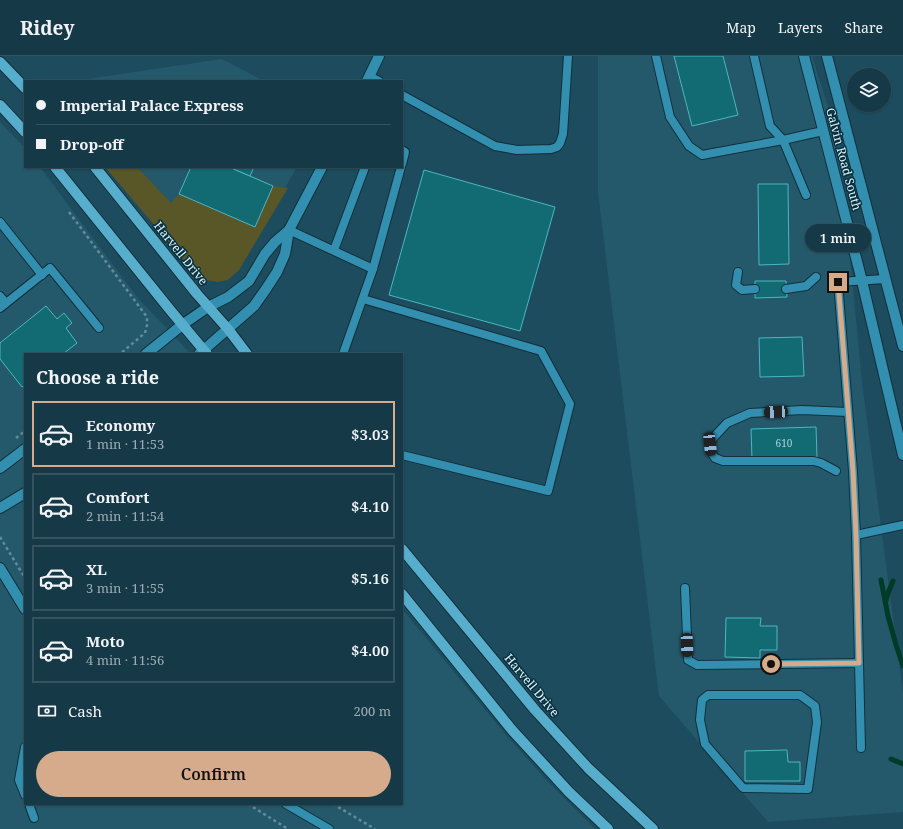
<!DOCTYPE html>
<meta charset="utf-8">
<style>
body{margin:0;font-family:"Noto Serif",serif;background:#1e404d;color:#f1f3f6;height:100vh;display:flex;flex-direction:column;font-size:15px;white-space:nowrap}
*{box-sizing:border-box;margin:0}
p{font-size:13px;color:#9dacb3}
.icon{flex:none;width:22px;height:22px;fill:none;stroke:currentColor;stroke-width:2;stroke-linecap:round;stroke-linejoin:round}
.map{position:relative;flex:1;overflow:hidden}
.sheet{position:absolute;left:24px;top:297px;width:379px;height:452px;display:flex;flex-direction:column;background:#153946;border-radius:0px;box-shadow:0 1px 3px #0004,0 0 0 1px #34535f}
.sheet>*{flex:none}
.banner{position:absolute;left:24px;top:24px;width:379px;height:88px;border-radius:0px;box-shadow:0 1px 3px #0004,0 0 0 1px #34535f;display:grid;align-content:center;height:88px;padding:0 12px;background:#153946}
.buttons{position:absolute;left:847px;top:12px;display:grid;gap:8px}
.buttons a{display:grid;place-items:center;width:44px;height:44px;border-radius:50%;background:#153946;box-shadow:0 1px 3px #0004,0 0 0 1px #34535f;font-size:20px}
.end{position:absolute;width:18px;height:18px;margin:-9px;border:5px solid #d6ab8b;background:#111;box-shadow:0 0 0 2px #111}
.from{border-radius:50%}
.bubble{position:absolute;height:28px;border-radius:14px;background:#153946;box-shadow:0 1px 3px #0004,0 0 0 1px #34535f;font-size:13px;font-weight:600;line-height:28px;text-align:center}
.car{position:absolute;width:12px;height:24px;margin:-12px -6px;border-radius:5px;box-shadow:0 0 3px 1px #0007;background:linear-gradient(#222 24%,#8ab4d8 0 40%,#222 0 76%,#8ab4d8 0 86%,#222 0)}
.banner b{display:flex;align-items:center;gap:14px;height:38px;font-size:15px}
.banner b+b{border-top:1px solid #34535f}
.banner i{width:10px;height:10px;background:#f1f3f6}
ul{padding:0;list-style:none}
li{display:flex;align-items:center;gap:12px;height:66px;margin:0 8px 6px;padding:0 4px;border:2px solid #34535f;border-radius:0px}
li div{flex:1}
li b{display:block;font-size:15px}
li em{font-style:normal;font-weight:600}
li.current{border-color:#d6ab8b}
li>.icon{width:36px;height:36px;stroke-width:1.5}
h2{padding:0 12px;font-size:18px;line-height:48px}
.pay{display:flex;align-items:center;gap:10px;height:44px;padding:0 12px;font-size:15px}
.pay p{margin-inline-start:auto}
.cta{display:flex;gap:8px;margin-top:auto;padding:8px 12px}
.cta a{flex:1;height:46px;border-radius:24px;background:#d6ab8b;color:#111;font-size:16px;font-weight:600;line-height:46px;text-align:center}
header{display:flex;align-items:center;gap:24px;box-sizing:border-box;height:56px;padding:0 20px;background:#153946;border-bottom:1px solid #34535f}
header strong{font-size:19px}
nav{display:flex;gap:22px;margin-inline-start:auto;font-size:14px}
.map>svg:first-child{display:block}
.built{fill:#24596c}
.green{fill:#595627}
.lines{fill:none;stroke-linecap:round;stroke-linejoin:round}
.stream{stroke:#003b28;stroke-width:5}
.building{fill:#126b73;stroke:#4db6c2}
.service-casing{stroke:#132f3a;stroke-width:10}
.minor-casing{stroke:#132f3a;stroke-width:12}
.secondary-casing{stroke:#132f3a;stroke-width:12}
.primary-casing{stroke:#132f3a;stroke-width:12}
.path{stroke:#648b99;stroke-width:2.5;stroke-dasharray:3 3;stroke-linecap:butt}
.service{stroke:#338faf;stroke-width:8}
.minor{stroke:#338faf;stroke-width:10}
.secondary{stroke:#338faf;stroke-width:10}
.primary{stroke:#57adcc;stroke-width:10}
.route{stroke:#d6ab8b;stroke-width:5}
.labels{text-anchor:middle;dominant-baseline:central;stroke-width:3;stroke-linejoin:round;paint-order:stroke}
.number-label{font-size:10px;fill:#a8d1da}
.street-label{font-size:12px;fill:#daf3fd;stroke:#09303e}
</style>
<header>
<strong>Ridey</strong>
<nav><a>Map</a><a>Layers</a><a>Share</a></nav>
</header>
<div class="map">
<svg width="903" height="773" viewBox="0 0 903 773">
<rect width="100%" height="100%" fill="#1c4c5d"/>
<!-- built -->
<g class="built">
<path d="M598,0H812L839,86L862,326L903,637V756L768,766L659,640L598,136Z"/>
<path d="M222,3L264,25H74Z"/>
<path d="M0,66L25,92V111H40L137,241L191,298H25V748H402V553L506,679L548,726L595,773H0Z"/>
<path d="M111,111H297L247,197Z"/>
</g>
<!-- green -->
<path class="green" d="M105,111H137L171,147L179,138L255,171L273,130L288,132L239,214L228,224L217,226L200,223Z"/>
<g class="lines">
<!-- stream -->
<g class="stream">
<path d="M881,524L888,560L896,589L903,610"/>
<path d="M886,545L888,537L893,525"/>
<path d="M891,703L903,708"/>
</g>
</g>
<!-- building -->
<g class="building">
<path d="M674,0H723L738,59L692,70Z"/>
<path d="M191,111H229L273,130L255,171L179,138Z"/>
<path d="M229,111H254L250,120Z"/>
<path d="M424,114L555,151L520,275L389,239Z"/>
<path d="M758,128H788L789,208L759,209Z"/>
<path d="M755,225H786L787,241L755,242Z"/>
<path d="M46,250L57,263L64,257L72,267L66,272L77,287L63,298H25V329L22,331L0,303V287Z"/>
<path d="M802,281L804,320L760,321L759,282Z"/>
<path d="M816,371L817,401L752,403L751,373Z"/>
<path d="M726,562H761L760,570H777V594H760V602L725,601Z"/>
<path d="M787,694L788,706H800V725H745V695Z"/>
</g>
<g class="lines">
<defs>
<g id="service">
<path d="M656,0L670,61L689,90L702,99L783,84L823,75"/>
<path d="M754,0L770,70L783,84L806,139"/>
<path d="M369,20L379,25"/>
<path d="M402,39L495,90L517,94L551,93L557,91L560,87L563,78L568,0"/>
<path d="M402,94L405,96L402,108"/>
<path d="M0,166L42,219"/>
<path d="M289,174L373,213"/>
<path d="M334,194L365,111"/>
<path d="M738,216L736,229L742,234L755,233"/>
<path d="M786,233L806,230L816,221"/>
<path d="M0,240L6,247"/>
<path d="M363,243L541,295L570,348L548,435L402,399"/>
<path d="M0,252L50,212L99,272"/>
<path d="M343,298L373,213L401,111"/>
<path d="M836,415L821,407L814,405H723L715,402L711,396L710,387L714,381L727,367L750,357L802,354L848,356"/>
<path d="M856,479L903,469"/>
<path d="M685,532L688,604L697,609L859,607"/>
<path d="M708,639H800L815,650L817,666L808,733L743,732L705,688L700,664L702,644Z"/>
<path d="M25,691L19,724L25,739"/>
<path d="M861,692L856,479L853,415L838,226L885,223"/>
<path d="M29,748L34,762"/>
<path d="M286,748L329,773"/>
</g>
<g id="minor">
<path d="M367,25L379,0"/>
<path d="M146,298L182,269L208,251L228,241L249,225L265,198L275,186L289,174"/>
<path d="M199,298L254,250L266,233L277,216L285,198L289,174L322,111"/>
<path d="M0,412L25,393"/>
<path d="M0,452L25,437"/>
<path d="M0,512L25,553"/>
</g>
<g id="secondary">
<path d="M804,0L862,225L903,399"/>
<path d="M827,0L903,290"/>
</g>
<g id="primary">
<path d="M0,6L25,32"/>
<path d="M0,49L25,76"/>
<path d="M55,111L171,255L207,298"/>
<path d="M95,111L197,238L228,273L247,298"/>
<path d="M402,493L535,654L588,712L653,773"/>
<path d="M402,538L512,674L569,736L608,773"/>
</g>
</defs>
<!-- service casing -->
<use href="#service" class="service-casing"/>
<!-- minor casing -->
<use href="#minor" class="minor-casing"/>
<!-- secondary casing -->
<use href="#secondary" class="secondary-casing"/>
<!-- primary casing -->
<use href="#primary" class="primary-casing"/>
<!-- path -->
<g class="path">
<path d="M69,156L147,261V269L145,277L120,298"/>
<path d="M16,382L25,375"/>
<path d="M0,481L25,522"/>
<path d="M248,748L288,773"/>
<path d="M333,748L375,773"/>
</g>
<!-- service -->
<use href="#service" class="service"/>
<!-- minor -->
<use href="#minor" class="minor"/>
<!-- secondary -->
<use href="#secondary" class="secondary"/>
<!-- primary -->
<use href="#primary" class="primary"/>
</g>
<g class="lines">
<!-- route -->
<path class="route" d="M771,608L859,607L856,479L853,415L838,226"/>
</g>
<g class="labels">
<!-- number labels -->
<g class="number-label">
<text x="784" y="387">610</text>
</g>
<!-- street labels -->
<g class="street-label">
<text transform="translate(844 103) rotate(75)">Galvin Road South</text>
<text transform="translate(181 197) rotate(51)">Harvell Drive</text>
<text transform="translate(532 629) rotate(50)">Harvell Drive</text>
</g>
</g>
</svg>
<div class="buttons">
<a><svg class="icon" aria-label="layers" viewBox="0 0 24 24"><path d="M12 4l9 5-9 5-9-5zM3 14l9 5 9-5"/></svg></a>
</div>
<i class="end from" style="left:771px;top:608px"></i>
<i class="end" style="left:838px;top:226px"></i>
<div class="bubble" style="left:805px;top:168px;width:66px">1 min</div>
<i class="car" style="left:776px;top:356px;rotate:267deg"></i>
<i class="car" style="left:710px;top:388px;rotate:174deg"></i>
<i class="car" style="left:687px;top:589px;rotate:178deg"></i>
<div class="banner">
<b><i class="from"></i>Imperial Palace Express</b>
<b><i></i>Drop-off</b>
</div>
<section class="sheet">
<h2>Choose a ride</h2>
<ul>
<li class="current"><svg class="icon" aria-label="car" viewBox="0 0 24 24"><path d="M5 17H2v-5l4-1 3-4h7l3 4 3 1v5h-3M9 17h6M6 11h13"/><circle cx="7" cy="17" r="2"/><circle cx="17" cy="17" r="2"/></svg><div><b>Economy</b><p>1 min · 11:53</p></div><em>$3.03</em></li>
<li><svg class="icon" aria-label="car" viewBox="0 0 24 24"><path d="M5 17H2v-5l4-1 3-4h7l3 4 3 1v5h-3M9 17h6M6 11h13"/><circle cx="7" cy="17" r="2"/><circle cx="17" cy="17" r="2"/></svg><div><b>Comfort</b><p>2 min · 11:54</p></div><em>$4.10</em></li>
<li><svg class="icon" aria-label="car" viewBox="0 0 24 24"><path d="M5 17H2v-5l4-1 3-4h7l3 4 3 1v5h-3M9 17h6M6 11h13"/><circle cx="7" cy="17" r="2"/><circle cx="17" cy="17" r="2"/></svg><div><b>XL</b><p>3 min · 11:55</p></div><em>$5.16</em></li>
<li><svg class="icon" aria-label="car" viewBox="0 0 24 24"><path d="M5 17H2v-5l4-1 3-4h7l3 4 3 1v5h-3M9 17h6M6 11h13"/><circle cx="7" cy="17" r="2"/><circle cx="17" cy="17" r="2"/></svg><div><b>Moto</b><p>4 min · 11:56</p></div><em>$4.00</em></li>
</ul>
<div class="pay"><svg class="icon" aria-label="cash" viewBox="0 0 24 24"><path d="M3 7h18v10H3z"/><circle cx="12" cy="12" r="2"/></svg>Cash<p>200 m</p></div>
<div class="cta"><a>Confirm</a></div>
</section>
</div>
